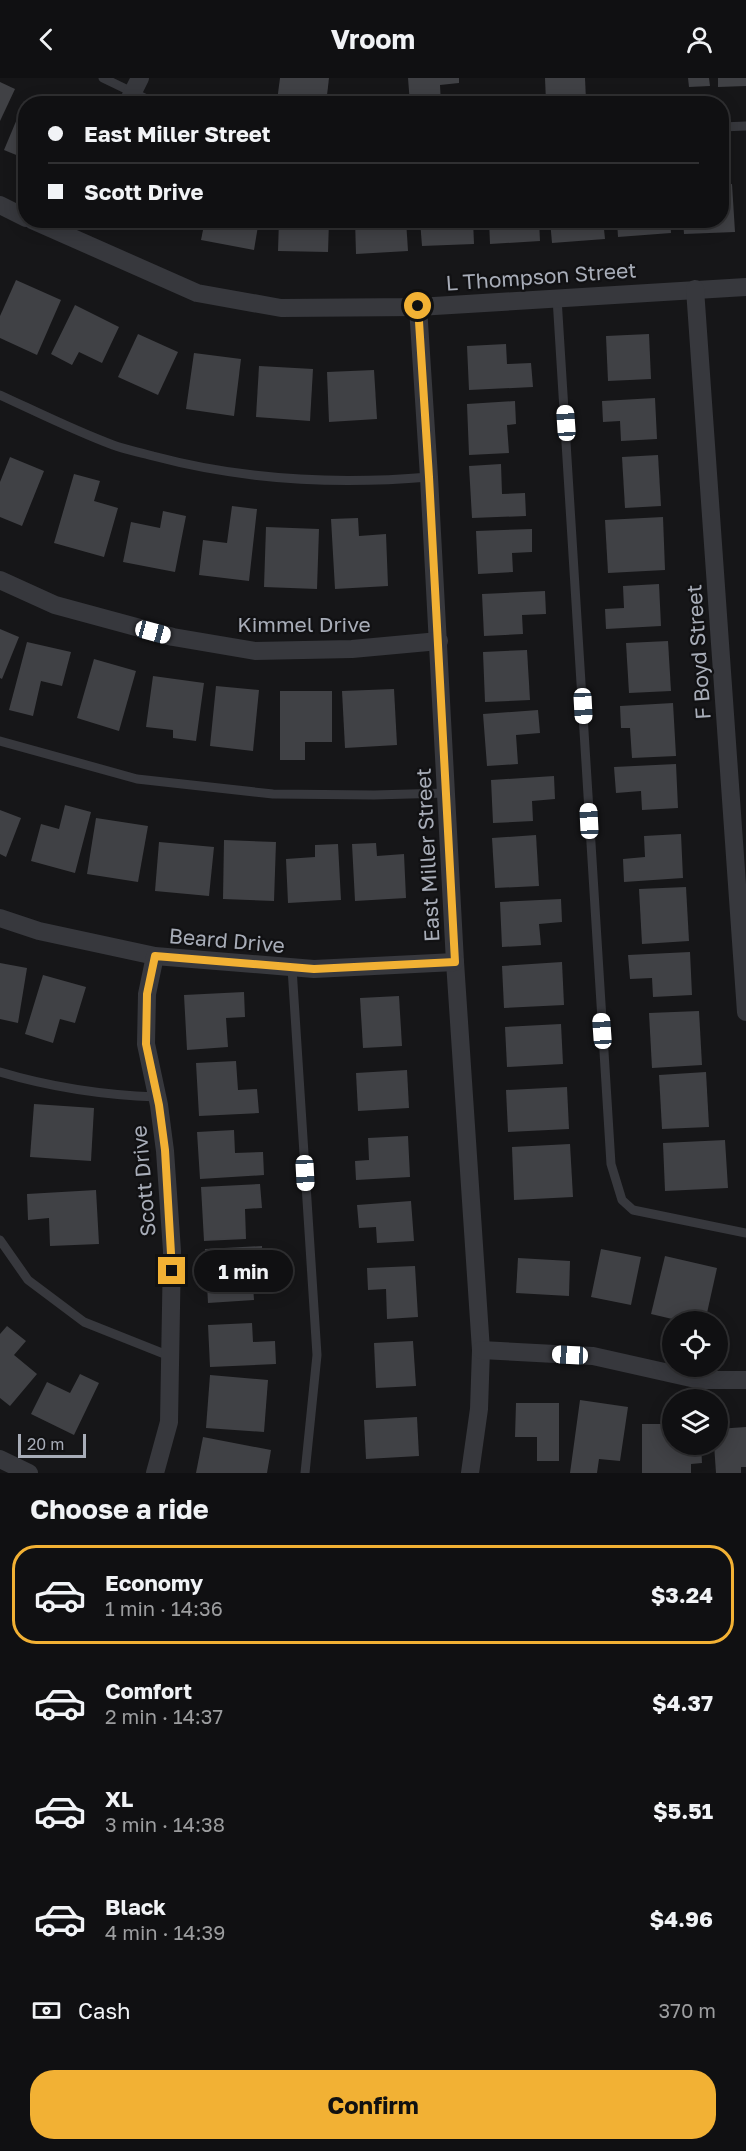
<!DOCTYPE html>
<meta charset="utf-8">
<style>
body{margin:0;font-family:"Golos Text",sans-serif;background:#19191b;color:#f1f3f6;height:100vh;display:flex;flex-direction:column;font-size:22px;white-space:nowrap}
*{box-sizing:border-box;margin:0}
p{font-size:20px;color:#9c9d9f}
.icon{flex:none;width:33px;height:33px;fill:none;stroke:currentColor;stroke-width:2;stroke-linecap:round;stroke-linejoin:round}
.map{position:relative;height:1395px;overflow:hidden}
.details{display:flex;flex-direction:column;background:#101012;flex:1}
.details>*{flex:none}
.top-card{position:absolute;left:18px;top:18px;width:711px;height:132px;border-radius:24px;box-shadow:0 3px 15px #0003,0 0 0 2px #303032;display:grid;align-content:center;height:132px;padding:0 30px;background:#101012}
.tools{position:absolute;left:662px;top:1233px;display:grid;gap:12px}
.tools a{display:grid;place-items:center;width:66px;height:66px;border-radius:50%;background:#101012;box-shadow:0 3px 15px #0003,0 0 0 2px #303032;font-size:30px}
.scale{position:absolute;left:18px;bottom:15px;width:68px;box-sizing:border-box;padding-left:6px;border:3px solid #a8adb8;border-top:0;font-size:16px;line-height:21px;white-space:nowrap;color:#a8adb8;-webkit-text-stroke:4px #111113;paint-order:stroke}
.end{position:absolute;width:27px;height:27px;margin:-14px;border:8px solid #f2b134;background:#111;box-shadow:0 0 0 3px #111}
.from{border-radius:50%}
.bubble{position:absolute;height:42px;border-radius:21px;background:#101012;box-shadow:0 3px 15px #0003,0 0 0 2px #303032;font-size:20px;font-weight:700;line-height:42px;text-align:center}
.car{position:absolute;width:18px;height:36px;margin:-18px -9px;border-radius:8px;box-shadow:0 0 4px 2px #0007;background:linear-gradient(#fff 24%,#345 0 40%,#fff 0 76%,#345 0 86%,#fff 0)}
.top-card b{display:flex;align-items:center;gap:21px;height:57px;font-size:22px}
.top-card b+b{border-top:2px solid #303032}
.top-card i{width:15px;height:15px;background:#f1f3f6}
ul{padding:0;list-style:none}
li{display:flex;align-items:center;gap:18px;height:99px;margin:0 12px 9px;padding:0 18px;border:3px solid transparent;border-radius:24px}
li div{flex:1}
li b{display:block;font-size:22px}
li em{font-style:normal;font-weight:700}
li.on{border-color:#f2b134}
li>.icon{width:54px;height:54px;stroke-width:1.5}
h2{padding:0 30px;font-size:27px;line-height:72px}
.pay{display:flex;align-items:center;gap:15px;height:66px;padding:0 30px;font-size:22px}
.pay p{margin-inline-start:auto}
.button{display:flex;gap:12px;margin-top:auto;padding:12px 30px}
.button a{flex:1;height:69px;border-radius:24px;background:#f2b134;color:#111;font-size:24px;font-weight:700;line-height:69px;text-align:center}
header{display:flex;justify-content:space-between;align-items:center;height:78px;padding:0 30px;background:#101012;font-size:27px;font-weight:700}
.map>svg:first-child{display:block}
.building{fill:#404145}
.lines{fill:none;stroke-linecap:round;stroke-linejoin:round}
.lane{stroke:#37383d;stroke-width:9}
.street{stroke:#37383d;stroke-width:18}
.route{stroke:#f2b134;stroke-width:8}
.labels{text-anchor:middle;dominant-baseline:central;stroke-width:4.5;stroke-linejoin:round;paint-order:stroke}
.street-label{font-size:21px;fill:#a8adb8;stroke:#111113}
</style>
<header><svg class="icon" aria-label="back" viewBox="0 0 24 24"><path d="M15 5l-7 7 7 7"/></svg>Vroom<svg class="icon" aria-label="person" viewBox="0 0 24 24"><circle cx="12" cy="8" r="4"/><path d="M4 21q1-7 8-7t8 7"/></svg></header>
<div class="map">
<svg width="746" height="1395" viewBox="0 0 746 1395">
<rect width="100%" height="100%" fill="#161618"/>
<!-- building -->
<g class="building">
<path d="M280,0H329L326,26L277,23Z"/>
<path d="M408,0H459V5L440,7L441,26H410Z"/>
<path d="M545,0H585L586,22L546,24Z"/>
<path d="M688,0H709L710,8L689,9Z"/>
<path d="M718,0H746V8L718,9Z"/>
<path d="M0,4L15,11L0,43Z"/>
<path d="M22,29L26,31V81L4,72Z"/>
<path d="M732,106L735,154L684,156L683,142H722V107Z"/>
<path d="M158,142H185L183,149Z"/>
<path d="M205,142H259L254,172L201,162Z"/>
<path d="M279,142H329L328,174L278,173Z"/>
<path d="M355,142H406L408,173L356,176Z"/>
<path d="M420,142H473L474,166L422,168Z"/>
<path d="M489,142H539L540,163L490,166Z"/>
<path d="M550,142H603L605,161L552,165Z"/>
<path d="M617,142H670L671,155L618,159Z"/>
<path d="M16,202L61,222L37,277L0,260V238Z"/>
<path d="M75,227L119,249L102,285L79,274L72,287L51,276Z"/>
<path d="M138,256L178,274L158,317L118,299Z"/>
<path d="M649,256L651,301L608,303L606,258Z"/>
<path d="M506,266L507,286L531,285L533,309L469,312L467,268Z"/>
<path d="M194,275L241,281L234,338L186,331Z"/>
<path d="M259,288L313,291L310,343L256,339Z"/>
<path d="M374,292L377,341L329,344L327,294Z"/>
<path d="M655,320L657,361L621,363L620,343L603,344L602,323Z"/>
<path d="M515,323L516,346L507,347L509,375L469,377L467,326Z"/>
<path d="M658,377L661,428L625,430L622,379Z"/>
<path d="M10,379L44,393L22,448L0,439V404Z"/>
<path d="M501,386L502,416L525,415L526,438L472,440L469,388Z"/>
<path d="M74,396L100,403L94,423L118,430L104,479L54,465Z"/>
<path d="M232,428L257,431L249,503L199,497L203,462L227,465Z"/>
<path d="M163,433L186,438L175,494L123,484L131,444L160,450Z"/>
<path d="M663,439L665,492L608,495L605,442Z"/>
<path d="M358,440L359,458L386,456L388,508L335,511L331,441Z"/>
<path d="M266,449L319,451L317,511L264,509Z"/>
<path d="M532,451V474L512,475L513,494L478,496L476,453Z"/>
<path d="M659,506L661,548L606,551L605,531L624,530L623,508Z"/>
<path d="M545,513L546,536L522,537L523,556L484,558L482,516Z"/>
<path d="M0,551L19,559L2,601L0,600Z"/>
<path d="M668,563L671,613L629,615L626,565Z"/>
<path d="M27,564L71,574L62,608L41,603L33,638L9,632Z"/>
<path d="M527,572L530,622L485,624L483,574Z"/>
<path d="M94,581L136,593L119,653L77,640Z"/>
<path d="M153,598L204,605L196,663L173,660V652L146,649Z"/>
<path d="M216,608L259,612L253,673L210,668Z"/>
<path d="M394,611L397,667L345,670L342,613Z"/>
<path d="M280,613H332V664H305V682H280Z"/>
<path d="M673,625L676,678L632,680L630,650H621L620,628Z"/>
<path d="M538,632L540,655L516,657L518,686L487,688L483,636Z"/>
<path d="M676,686L678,730L642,732L641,713L616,715L614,689Z"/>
<path d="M554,698L555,721L532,723L533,743L493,745L491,702Z"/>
<path d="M65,727L91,734L75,795L31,783L41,746L59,751Z"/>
<path d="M0,732L21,740L6,779L0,776Z"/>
<path d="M96,740L148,748L138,804L87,796Z"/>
<path d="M681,756L683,800L624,804L623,781L645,779L644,758Z"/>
<path d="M536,757L539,808L495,810L492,760Z"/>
<path d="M224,762L276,764L274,823L223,821Z"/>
<path d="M159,764L214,769L209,818L155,813Z"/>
<path d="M376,765L377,778L404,776L406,820L355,823L352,766Z"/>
<path d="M338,766L341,822L288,825L286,781L315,779V767Z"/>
<path d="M686,809L689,863L642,866L639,811Z"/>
<path d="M561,821L562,844L539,846L541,867L502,869L500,824Z"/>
<path d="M690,874L692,917L653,919L652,900L630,901L628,877Z"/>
<path d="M562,884L564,927L504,930L502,888Z"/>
<path d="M0,885L27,890L18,945L0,941Z"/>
<path d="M43,897L86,909L75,945L60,941L53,965L25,956Z"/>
<path d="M244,914L245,939L226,940L228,969L187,972L184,917Z"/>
<path d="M399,918L402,968L363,970L360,920Z"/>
<path d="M699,933L702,987L652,990L649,935Z"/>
<path d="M561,946L563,986L507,989L505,949Z"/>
<path d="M236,983L238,1012L257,1011L259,1035L199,1038L196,985Z"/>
<path d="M407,992L409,1030L358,1033L356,995Z"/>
<path d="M706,994L709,1049L662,1051L659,997Z"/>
<path d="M567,1009L569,1051L508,1054L506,1012Z"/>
<path d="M34,1026L94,1030L91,1083L30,1079Z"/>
<path d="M234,1052L235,1075L263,1074L264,1097L200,1101L197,1054Z"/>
<path d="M408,1058L410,1099L356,1102L355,1083L369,1082L368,1060Z"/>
<path d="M725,1062L728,1110L665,1113L663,1065Z"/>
<path d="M570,1066L573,1119L514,1122L512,1069Z"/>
<path d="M260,1106L262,1130L245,1131L246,1161L204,1163L201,1109Z"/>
<path d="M96,1112L99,1166L50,1168L49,1140L28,1142L27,1116Z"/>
<path d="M411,1123L414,1163L377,1165L376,1149L359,1150L357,1127Z"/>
<path d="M262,1168L263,1193H252L254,1222L208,1225L205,1171Z"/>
<path d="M601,1171L641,1179L631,1227L591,1219Z"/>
<path d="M665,1178L717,1190L705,1244H685L651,1236Z"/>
<path d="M518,1180L570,1183L569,1218L516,1215Z"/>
<path d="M415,1188L418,1239L387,1241L386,1211L368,1212L367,1190Z"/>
<path d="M252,1245L253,1264L275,1263L276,1286L210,1289L208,1247Z"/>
<path d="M7,1248L26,1263L14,1277L37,1296L10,1328L0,1320V1256Z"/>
<path d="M413,1263L416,1308L376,1310L374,1265Z"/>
<path d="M80,1296L99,1305L74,1357L31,1336L47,1304L70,1315Z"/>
<path d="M210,1297L268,1302L264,1354L206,1350Z"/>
<path d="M580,1322L628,1329L620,1383L599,1381L597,1395H570Z"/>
<path d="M516,1325H559V1383H537V1359H515Z"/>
<path d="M417,1339L419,1378L366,1381L364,1342Z"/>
<path d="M642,1346H672V1366H701L702,1385L691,1386V1395H642Z"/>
<path d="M746,1349V1389H741V1395H716L714,1366H717V1351Z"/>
<path d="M203,1359L271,1372L267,1395H196Z"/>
</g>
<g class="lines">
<!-- lane -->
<g class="lane">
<path d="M103,0L157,26"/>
<path d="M722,49L746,48"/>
<path d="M557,220L611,1086L622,1122L633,1132L746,1155"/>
<path d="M0,317C37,334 75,353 113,367C126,372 140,374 153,378C243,402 336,407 429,399"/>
<path d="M0,663L137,701L273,716L374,717L446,715"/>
<path d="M292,890L317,1277L305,1395"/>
<path d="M0,994C50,1009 105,1017 157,1019"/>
<path d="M0,1162L28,1202L84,1244L172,1279"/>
</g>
<!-- street -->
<g class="street">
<path d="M127,26L140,0"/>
<path d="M0,127L26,140"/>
<path d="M32,142L197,215L281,230L418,229L746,209"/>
<path d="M695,211L746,934"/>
<path d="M418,229L429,399L455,884L481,1272L479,1331L470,1395"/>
<path d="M0,502L55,527L173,559L255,573L352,571L439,563"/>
<path d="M0,840L39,853L155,878L314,891L455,884"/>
<path d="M155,878L147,916L146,966L159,1027L165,1073L172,1173L169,1344L155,1395"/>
<path d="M481,1272L593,1278L700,1302H746"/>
<path d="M0,1381L29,1395"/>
</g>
</g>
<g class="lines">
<!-- route -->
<path class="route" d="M172,1193L165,1072L159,1027L146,966L147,916L155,878L314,891L455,884L429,399L418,228"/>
</g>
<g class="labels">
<!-- street labels -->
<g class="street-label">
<text transform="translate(541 198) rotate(-4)">L Thompson Street</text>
<text x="304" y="546">Kimmel Drive</text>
<text transform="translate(698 574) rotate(-94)">F Boyd Street</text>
<text transform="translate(427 777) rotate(-93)">East Miller Street</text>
<text transform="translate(227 862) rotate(5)">Beard Drive</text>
<text transform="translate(143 1103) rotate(-95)">Scott Drive</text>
</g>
</g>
</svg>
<div class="tools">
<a><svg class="icon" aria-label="locate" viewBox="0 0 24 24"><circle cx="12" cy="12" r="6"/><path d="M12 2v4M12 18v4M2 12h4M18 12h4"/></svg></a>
<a><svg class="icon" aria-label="layers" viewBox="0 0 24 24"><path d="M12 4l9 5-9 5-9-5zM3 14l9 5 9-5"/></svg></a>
</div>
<div class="scale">20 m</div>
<i class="end from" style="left:418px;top:228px"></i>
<i class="end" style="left:172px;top:1193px"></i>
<div class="bubble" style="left:194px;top:1172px;width:99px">1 min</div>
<i class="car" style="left:566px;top:345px;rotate:356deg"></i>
<i class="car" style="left:153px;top:554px;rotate:105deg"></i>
<i class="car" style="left:583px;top:628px;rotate:177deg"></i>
<i class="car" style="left:589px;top:743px;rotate:357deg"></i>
<i class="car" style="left:602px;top:953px;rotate:356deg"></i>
<i class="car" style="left:305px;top:1095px;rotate:177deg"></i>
<i class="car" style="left:570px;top:1277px;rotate:273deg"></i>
<div class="top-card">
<b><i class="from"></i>East Miller Street</b>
<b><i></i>Scott Drive</b>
</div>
</div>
<section class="details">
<h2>Choose a ride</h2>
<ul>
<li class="on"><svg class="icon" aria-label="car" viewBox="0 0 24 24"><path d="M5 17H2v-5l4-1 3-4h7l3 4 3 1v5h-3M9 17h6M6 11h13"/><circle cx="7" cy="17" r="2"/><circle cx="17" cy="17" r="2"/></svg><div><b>Economy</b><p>1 min · 14:36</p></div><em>$3.24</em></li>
<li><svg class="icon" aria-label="car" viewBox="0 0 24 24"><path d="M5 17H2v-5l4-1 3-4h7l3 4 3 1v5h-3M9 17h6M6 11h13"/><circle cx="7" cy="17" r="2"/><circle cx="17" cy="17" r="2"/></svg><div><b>Comfort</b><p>2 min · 14:37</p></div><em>$4.37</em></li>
<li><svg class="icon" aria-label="car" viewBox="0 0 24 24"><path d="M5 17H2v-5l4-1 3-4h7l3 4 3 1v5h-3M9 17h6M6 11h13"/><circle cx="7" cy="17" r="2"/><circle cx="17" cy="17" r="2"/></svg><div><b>XL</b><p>3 min · 14:38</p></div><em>$5.51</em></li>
<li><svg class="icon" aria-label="car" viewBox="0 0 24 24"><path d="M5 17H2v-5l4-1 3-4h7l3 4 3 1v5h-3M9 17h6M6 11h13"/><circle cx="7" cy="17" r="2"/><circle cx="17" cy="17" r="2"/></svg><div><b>Black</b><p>4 min · 14:39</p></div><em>$4.96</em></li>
</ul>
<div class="pay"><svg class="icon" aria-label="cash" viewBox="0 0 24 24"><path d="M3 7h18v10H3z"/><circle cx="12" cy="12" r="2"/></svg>Cash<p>370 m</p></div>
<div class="button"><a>Confirm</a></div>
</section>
